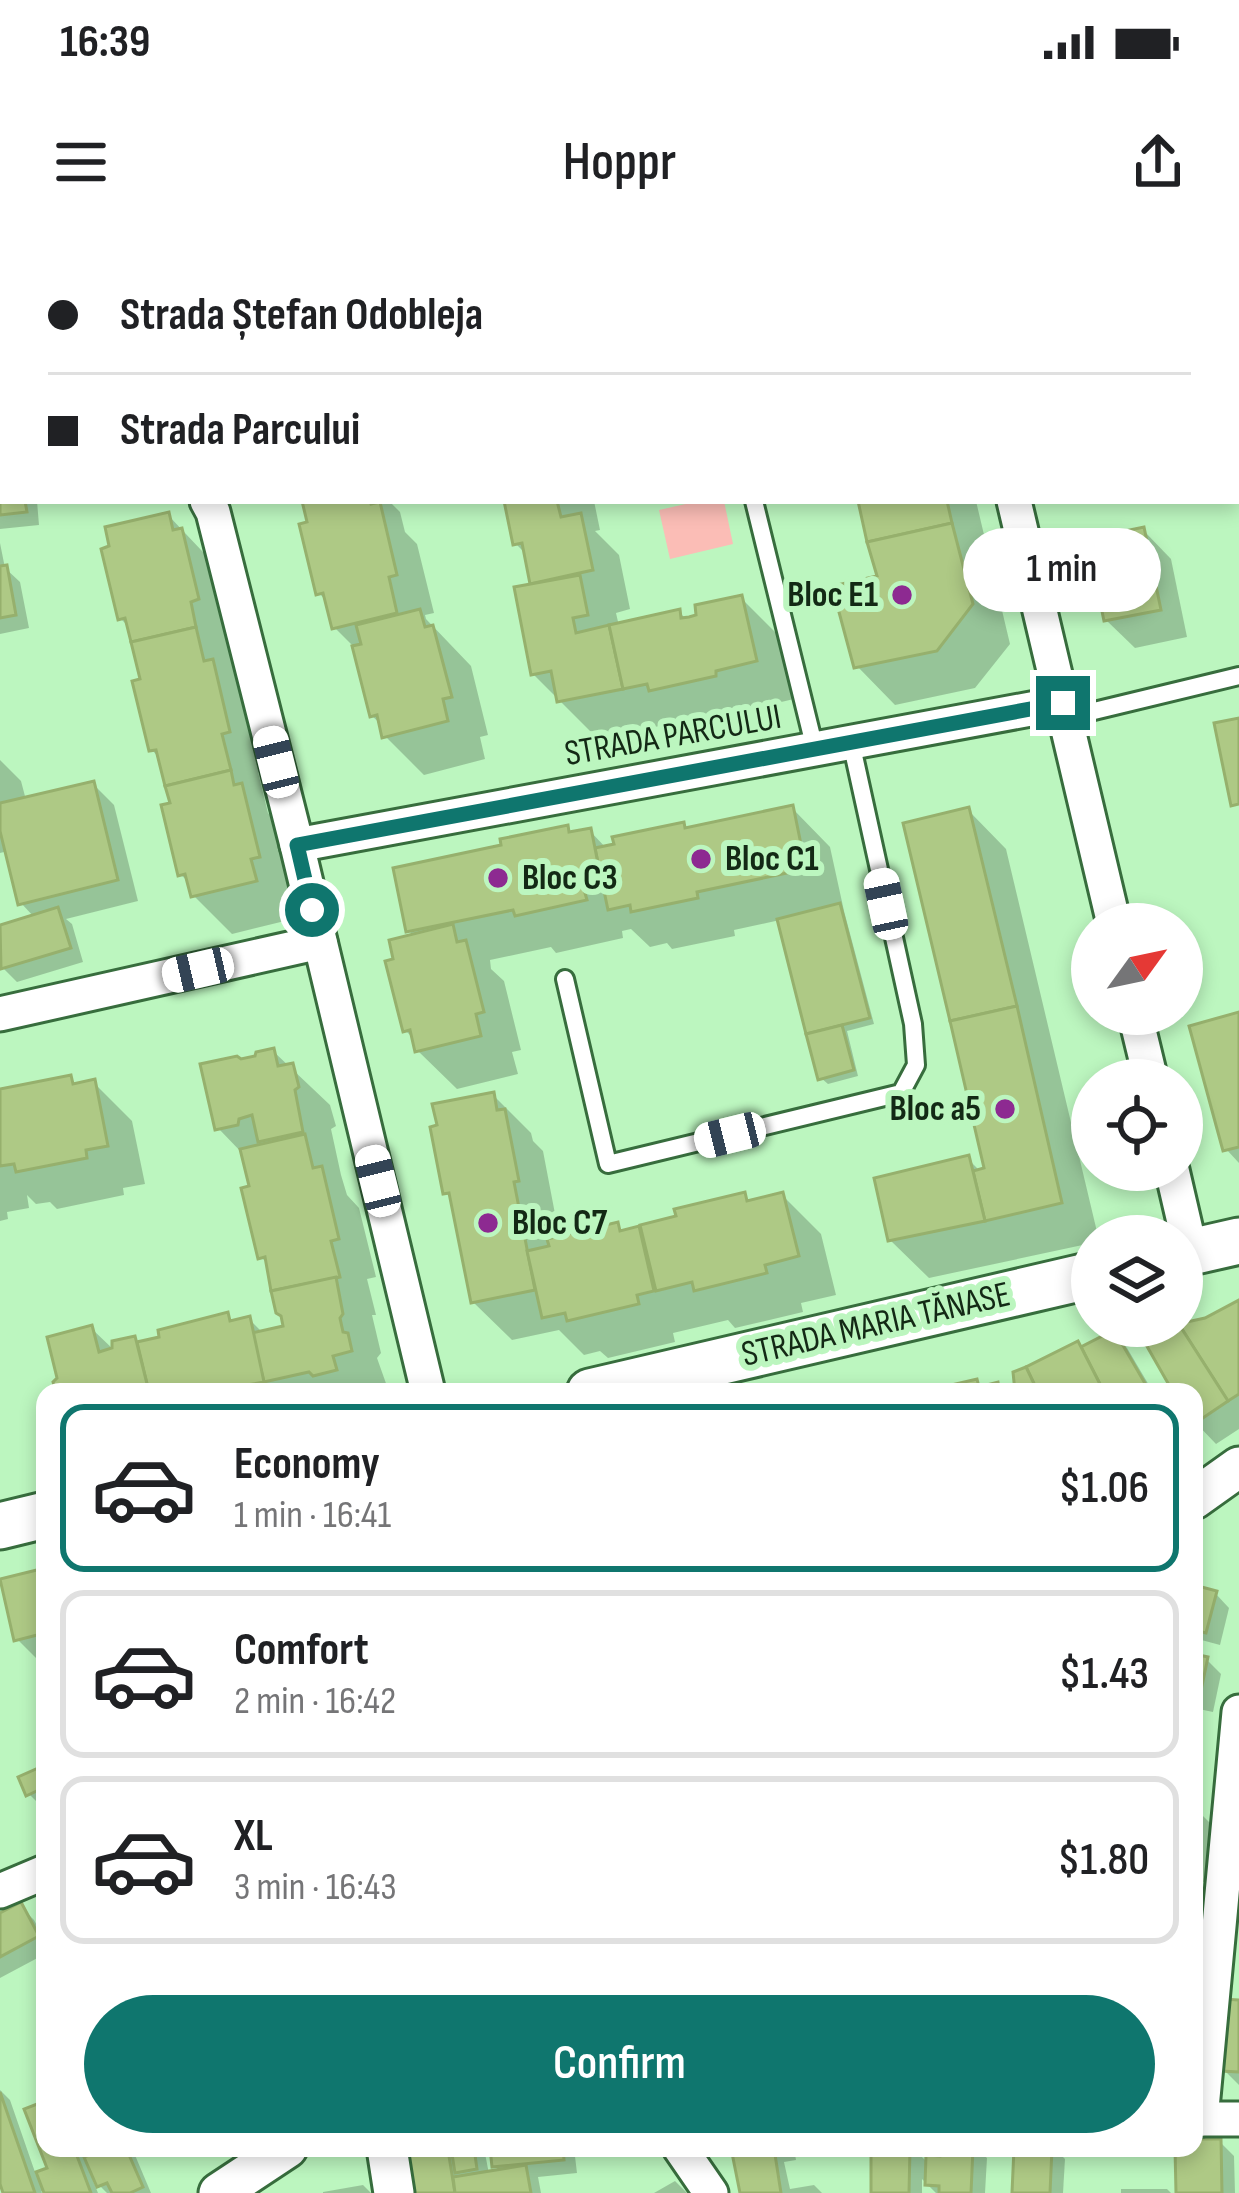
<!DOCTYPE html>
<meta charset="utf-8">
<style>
body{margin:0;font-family:"Sofia Sans Condensed",sans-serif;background:#f2f2f2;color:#202124;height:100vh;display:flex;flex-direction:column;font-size:45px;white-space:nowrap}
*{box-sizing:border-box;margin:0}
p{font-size:39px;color:#757577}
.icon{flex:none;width:66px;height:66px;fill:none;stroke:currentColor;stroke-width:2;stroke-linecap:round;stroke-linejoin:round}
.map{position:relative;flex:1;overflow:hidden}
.drawer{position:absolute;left:36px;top:1143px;width:1167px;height:774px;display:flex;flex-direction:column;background:#fff;border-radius:24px;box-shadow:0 6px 18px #0003}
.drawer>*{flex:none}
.banner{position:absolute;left:0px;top:0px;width:1239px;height:264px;box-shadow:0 6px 18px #0003;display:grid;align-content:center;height:264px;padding:0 48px;background:#fff}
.needle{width:78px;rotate:57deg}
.buttons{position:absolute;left:1071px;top:663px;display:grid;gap:24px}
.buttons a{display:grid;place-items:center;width:132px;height:132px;border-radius:50%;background:#fff;box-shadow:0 6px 18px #0003;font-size:60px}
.end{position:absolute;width:54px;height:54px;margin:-27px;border:15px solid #0f766e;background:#fff;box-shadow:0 0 0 6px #fff}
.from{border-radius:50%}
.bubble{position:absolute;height:84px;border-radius:42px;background:#fff;box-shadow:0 6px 18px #0003;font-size:39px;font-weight:600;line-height:84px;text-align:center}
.car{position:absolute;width:36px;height:72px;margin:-36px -18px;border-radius:15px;box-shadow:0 0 9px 3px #0007;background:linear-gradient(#fff 24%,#345 0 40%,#fff 0 76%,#345 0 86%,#fff 0)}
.banner b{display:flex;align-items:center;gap:42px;height:114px;font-size:45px}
.banner b+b{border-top:3px solid #e0e0e0}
.banner i{width:30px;height:30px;background:#202124}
ul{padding:21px 0 0;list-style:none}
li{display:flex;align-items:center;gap:36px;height:168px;margin:0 24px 18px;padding:0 24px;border:6px solid #e0e0e0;border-radius:24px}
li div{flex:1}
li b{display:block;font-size:45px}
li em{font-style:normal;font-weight:600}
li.active{border-color:#0f766e}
li>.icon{width:108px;height:108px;stroke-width:1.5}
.button{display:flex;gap:24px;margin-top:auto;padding:24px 48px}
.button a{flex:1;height:138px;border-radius:72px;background:#0f766e;color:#fff;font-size:48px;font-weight:600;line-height:138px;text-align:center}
.status{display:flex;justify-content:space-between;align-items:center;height:84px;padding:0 60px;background:#fff;direction:ltr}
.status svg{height:33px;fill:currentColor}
header{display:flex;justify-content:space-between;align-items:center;height:156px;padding:0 48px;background:#fff;font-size:54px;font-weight:600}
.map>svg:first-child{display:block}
.green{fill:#fbbdb6}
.shadow{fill:#0003}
.building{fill:#aec985;stroke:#96b06d;stroke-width:3}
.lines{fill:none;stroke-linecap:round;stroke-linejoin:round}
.service-casing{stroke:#376d3d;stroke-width:22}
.minor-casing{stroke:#376d3d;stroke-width:39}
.tertiary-casing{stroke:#376d3d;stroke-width:45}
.secondary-casing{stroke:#376d3d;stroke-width:51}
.service{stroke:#fff;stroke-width:16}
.minor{stroke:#fff;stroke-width:33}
.tertiary{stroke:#fff;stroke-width:39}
.secondary{stroke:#fff;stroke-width:45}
.route{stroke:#0f766e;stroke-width:15}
.poi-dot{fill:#8d2a91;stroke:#bcf6bf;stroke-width:4.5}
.labels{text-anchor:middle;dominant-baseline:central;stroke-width:12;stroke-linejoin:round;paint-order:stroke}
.poi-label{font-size:36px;font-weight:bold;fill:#132915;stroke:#bcf6bf;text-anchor:start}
.street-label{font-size:36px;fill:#132915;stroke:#bcf6bf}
</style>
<div class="status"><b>16:39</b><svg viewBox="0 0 49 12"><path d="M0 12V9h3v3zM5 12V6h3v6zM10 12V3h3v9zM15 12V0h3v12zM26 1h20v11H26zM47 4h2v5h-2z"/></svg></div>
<header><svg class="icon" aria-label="menu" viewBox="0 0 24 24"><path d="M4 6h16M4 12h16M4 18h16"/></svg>Hoppr<svg class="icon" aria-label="share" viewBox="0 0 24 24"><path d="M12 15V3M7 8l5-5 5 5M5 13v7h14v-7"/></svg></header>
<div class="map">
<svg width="1239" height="1953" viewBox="0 0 1239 1953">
<rect width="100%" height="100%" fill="#bcf6bf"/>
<!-- green -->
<path class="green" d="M699,261H724L733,304L670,319L659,270Z"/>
<!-- shadow -->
<g class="shadow">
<path d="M489,0H583L586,3H481Z"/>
<path d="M644,0H915L916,3H645Z"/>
<path d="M0,242H3V261H37L39,285L0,289Z"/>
<path d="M305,261H389L400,272L405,292L417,304L434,373L425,375L426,379L471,426L488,495L480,497L485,519L424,535L385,496L383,486L372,476L356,409L334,387L328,363L319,353L311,284Z"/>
<path d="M507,261H594L600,290L595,291L619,315L630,369L616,373L619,386L679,372L687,380L741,358L779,396L794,459L752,469L753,474L690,488L683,481L598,499L533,434L534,347L528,316L516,304Z"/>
<path d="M861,261H976L1010,404L975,448L895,465L857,426L881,338Z"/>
<path d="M168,275L219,329L236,398L227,400L239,449L250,461L267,530L258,532L268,573L280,585L297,655L288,657L293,679L232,694L193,655L191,644L181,635L173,566L161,520L152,510L144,441L131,389L121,379Z"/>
<path d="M1143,290L1171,319L1187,397L1135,408L1106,380Z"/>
<path d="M0,303L5,328L20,342L29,388L0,394Z"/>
<path d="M0,520L21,541L26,560L93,544L114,565L138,661L66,679L72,684L83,722L17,742L3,728L0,718V688L34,677L21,663L8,611L0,613Z"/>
<path d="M792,568L830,607L844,671L874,784L847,791L858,836L828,844L821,838L780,680L734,690L735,696L672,709L667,703L650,707L631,689L622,691L623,698L556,713L551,707L490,720L491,729L504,741L521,810L512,812L518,834L457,849L418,811L415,800L405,790L397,721L414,696L409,691L505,607L567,588L573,594L590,591L607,609L683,585L689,590Z"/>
<path d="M968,570L1006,609L1098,996H1092V1003L929,1038L890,1000L968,919L981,932L987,931Z"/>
<path d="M1239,776V923L1226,909Z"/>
<path d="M273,811L330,865L336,886L331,889L341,935L347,955L359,968L376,1037L367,1039L376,1075H372L381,1113L377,1118L388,1149L376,1152H59L91,1088L115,1111L134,1099L140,1104L227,1076L235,1083L249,1079L263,1093L287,1088L270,1026L261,1017L253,948L244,915L218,888L241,822Z"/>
<path d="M70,838L77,846L94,843L132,881L145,944L123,948L124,955L57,969L50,962L36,964L27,955L29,968L7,972L8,979L0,981V862Z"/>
<path d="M493,855L531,893L533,901L543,911L556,979L550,980L554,1001L617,986L624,993L679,979L744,955L751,963L782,955L821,994L836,1055L801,1063L803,1072L735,1088L728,1080L673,1093L675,1102L608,1118L600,1111L584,1115L559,1090L512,1100L473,1062L453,960L446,953Z"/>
<path d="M1239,1063V1189L1216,1204L1194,1181V1152H1177L1206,1081Z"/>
<path d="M1113,1094L1127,1108L1153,1152H1018L1083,1110Z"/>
<path d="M45,1331V1419L39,1421L17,1399Z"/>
<path d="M1194,1348L1215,1353L1229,1368L1220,1405L1194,1398Z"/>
<path d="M1194,1417L1207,1420L1221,1434L1213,1472L1194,1468Z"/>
<path d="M45,1528V1567L43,1568L29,1554Z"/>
<path d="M1194,1574L1202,1575L1216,1589L1204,1642L1194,1640Z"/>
<path d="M20,1666L34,1680L45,1700V1714L0,1738V1676Z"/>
<path d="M1239,1763V1845L1224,1830Z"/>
<path d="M0,1850L10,1860L36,1935L51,1930L28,1871L45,1865V1908H81L85,1920L98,1914L96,1908H132L151,1953H107L92,1938L98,1953H44L41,1951L42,1953H6L0,1935Z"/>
<path d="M1194,1902H1220L1234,1916L1235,1953H1179L1178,1908H1194Z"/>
<path d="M416,1908H484L489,1934L501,1932L495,1926L520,1908H574L577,1933L538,1937L541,1953H417L424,1917Z"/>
<path d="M734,1908H794L796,1920L784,1922L790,1949L814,1945L822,1953H743Z"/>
<path d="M874,1908H913L928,1923L943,1919L944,1908H976L987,1918L985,1953H936L922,1939V1953H874Z"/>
<path d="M1017,1908H1054L1065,1919L1063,1953H1015Z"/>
<path d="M675,1941L687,1953H654Z"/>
<path d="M363,1945L371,1953H323V1952Z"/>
<path d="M1121,1949H1167L1171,1953H1121Z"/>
</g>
<!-- building -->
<g class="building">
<path d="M641,0H774V3H642Z"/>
<path d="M0,239H3V261H25L27,272L0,275Z"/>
<path d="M302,261H370L371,264L380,262L397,335L389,337L397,373L332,389L323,353L316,355L299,284L307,282Z"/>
<path d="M504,261H557L561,277L581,273L593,330L530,344L522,303L513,305Z"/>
<path d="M858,261H947L952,283L867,302Z"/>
<path d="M169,272L173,290L182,288L199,359L191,362L196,387L131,402L125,378L118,380L101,309L109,306L105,287Z"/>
<path d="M952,283L973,364L937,411L854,428L832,346L877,336L867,302Z"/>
<path d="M1144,287L1161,370L1104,381L1087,299Z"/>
<path d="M7,325L16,375L0,378V326Z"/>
<path d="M580,335L588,375L573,378L576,393L609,385L623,449L557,462L551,431L531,435L514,347Z"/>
<path d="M742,355L757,421L716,431V436L649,451L647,444L623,449L609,385L680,369L681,378L689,377L696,375L695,365Z"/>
<path d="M420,369L425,387L433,385L443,423L452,457L443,459L448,481L382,498L377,475L370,477L352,406L361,404L356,385Z"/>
<path d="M196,387L204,421L213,419L230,492L222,494L231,530L165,546L156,510L149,511L132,441L140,439L131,402Z"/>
<path d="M1239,478V564L1231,566L1214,483Z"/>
<path d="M231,530L234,545L242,543L260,617L251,619L257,641L191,657L185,634L178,636L161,565L170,563L165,546Z"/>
<path d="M94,541L118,640L18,665L0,591V563Z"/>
<path d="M793,565L806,629L697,652L698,658L631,672L630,665L608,670L595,608L614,604L612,597L684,582L685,588Z"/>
<path d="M969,567L1017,766L950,781L903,583Z"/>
<path d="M568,585L569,592L591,588L603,649L585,653L587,660L515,676L513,670L406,692L393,628L501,605L500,599Z"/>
<path d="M840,663L870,778L806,794L777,679Z"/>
<path d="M58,667L71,708L1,729L0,685Z"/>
<path d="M453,684L457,702L466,700L484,772L476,774L481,796L415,812L410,790L403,792L385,721L393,719L389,700Z"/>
<path d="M1017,766L1062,963L985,981L973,931L984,928L950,781Z"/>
<path d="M1239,772V907L1223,911L1189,786Z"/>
<path d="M842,785L854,830L818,840L806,794Z"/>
<path d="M274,808L278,826L293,823L299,847L295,850L303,892L258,902L252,875L239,879L238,885L215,890L200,824L237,816L241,819L255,816L256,812Z"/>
<path d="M71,835L73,844L95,839L108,906L86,910L87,918L16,932L14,924L0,926V849Z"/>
<path d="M494,852L497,870L505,869L519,941L514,942L535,1050L471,1063L449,953L443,954L430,887L437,885L432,864Z"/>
<path d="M305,894L313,928L322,926L339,999L331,1001L340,1037L271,1051L265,1017L258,1019L241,948L249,946L240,909Z"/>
<path d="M969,915L985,981L888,1001L874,938Z"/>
<path d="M745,952L747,961L783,952L799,1016L765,1025L767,1033L694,1051L692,1042L656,1051L640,985L676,976L674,969Z"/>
<path d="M618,982L620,991L639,986L654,1051L637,1055L639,1064L567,1081L565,1073L542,1078L527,1011L549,1006L547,999Z"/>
<path d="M336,1037L343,1074L340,1078L343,1092L348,1093L352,1111L333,1116L337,1130L313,1136L309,1132L264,1142L252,1093L283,1086L281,1076L276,1073L271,1051Z"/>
<path d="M1239,1060V1154L1228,1161L1180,1086L1182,1083L1205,1078Z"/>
<path d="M228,1072L230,1081L250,1076L264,1142L247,1145L249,1152H149L137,1102L159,1097L158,1090Z"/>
<path d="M92,1085L99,1112L112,1108V1101L135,1096L149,1152H56L53,1142L57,1138L47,1097Z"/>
<path d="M1173,1086H1180L1228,1161L1194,1184V1152H1173L1144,1101Z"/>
<path d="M1114,1090L1150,1152H1104L1081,1107Z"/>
<path d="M1078,1101L1104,1152H1038L1026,1127Z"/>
<path d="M1026,1127L1038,1152H1015L1013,1132Z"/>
<path d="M977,1139L979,1147L998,1142L1000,1152H921Z"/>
<path d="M45,1328V1393L14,1401L0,1339Z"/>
<path d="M1194,1345L1217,1351L1206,1393L1194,1390Z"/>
<path d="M1194,1414L1208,1417L1199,1460L1194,1459Z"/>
<path d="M45,1525V1547L26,1556L18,1537Z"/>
<path d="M21,1662L39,1696L0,1717V1673Z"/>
<path d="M1222,1759L1239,1760V1832L1221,1831Z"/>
<path d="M0,1852L35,1953H3L0,1944Z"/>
<path d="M45,1861V1908H74L91,1953H44L36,1932L47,1928L24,1869Z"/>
<path d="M1194,1899H1221L1222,1953H1176L1175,1908H1194Z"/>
<path d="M92,1908H126L143,1947L130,1953H112L107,1943L97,1947L84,1917L94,1913Z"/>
<path d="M451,1908H474L477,1929L455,1933Z"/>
<path d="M490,1908H563L564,1920L492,1927Z"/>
<path d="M731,1908H774L781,1953H740Z"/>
<path d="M871,1908H910L909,1953H871Z"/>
<path d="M941,1908H973L971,1953H939V1946L925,1945L926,1915L940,1916Z"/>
<path d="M1014,1908H1052L1050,1953H1012Z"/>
<path d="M448,1910L455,1953H414L408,1916Z"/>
<path d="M526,1925L531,1953H455L453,1937Z"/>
</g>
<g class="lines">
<defs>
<g id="service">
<path d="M754,261L815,509"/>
<path d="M1065,478L1239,436"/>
<path d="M565,739L608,924L901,853L916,825L913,784L851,502"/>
</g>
<g id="minor">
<path d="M951,0V3"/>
<path d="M0,212H3"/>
<path d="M207,261L213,272L297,605L428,1152"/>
<path d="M1014,261L1114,684"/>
<path d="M297,605L1063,463"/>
<path d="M0,774L320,702"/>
<path d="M1135,774L1151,840"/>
<path d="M1172,930L1191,1012"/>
<path d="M0,1651L45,1632"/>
<path d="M1194,1879H1239"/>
<path d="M1201,1879L1239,1472"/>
<path d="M680,1908L711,1953"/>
</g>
<g id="tertiary">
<path d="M1194,1259L1239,1227"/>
<path d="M387,1908L394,1953"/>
<path d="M219,1953L287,1908"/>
</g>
<g id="secondary">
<path d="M1182,1014L1239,1001"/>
<path d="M590,1152L1092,1035"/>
<path d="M0,1286L45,1275"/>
</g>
</defs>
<!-- service casing -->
<use href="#service" class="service-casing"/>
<!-- minor casing -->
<use href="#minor" class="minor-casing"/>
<!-- tertiary casing -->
<use href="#tertiary" class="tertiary-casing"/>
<!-- secondary casing -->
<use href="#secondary" class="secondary-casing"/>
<!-- service -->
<use href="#service" class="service"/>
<!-- minor -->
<use href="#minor" class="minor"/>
<!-- tertiary -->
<use href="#tertiary" class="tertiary"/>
<!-- secondary -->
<use href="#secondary" class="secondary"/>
</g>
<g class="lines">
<!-- route -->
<path class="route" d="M312,670L297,605L1063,463"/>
</g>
<!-- markers -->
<g class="poi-dot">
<circle cx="902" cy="355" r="12"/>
<circle cx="701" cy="619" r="12"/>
<circle cx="498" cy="638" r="12"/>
<circle cx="1005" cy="869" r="12"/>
<circle cx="488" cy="983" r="12"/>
</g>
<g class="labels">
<!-- poi labels -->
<g class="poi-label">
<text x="878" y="355" text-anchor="end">Bloc E1</text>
<text x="725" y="619">Bloc C1</text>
<text x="522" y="638">Bloc C3</text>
<text x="981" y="869" text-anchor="end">Bloc a5</text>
<text x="512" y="983">Bloc C7</text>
</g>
<!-- street labels -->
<g class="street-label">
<text transform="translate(673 496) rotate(-10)">STRADA PARCULUI</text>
<text transform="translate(876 1085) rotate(-13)">STRADA MARIA TĂNASE</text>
</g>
</g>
</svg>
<div class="buttons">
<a><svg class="needle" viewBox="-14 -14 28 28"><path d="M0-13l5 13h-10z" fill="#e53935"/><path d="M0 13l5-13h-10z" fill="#757577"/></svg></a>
<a><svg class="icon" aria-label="locate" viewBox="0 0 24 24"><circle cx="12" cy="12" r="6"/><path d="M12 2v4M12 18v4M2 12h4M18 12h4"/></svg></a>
<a><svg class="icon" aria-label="layers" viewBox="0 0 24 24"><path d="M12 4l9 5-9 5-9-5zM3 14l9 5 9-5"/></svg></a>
</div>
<i class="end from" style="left:312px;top:670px"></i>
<i class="end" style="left:1063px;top:463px"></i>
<div class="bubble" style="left:963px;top:288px;width:198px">1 min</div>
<i class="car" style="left:276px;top:522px;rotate:346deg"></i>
<i class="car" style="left:886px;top:664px;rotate:348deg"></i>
<i class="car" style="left:198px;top:730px;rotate:257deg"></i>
<i class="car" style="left:730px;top:895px;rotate:256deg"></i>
<i class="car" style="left:378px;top:941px;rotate:346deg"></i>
<div class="banner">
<b><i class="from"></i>Strada Ștefan Odobleja</b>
<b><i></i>Strada Parcului</b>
</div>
<section class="drawer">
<ul>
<li class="active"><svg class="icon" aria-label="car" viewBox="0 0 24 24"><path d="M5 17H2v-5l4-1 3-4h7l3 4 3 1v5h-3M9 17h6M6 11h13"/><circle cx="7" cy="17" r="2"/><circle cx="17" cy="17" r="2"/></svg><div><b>Economy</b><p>1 min · 16:41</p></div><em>$1.06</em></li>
<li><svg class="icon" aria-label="car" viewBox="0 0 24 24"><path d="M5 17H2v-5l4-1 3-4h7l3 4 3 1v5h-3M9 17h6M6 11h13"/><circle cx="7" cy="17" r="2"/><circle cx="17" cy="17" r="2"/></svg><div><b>Comfort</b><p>2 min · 16:42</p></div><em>$1.43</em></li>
<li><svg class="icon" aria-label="car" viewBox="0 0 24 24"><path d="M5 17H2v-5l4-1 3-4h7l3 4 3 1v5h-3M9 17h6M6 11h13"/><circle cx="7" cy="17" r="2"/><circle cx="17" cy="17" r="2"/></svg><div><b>XL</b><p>3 min · 16:43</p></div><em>$1.80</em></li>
</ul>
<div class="button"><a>Confirm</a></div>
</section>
</div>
